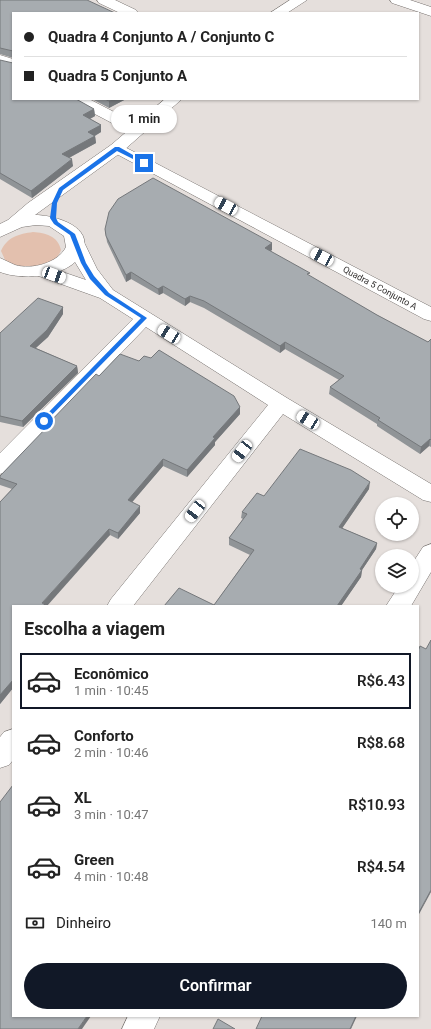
<!DOCTYPE html>
<html lang="pt">
<meta charset="utf-8">
<style>
body{margin:0;font-family:Roboto,sans-serif;background:#f2f2f2;color:#222;height:100vh;display:flex;flex-direction:column;font-size:15px;white-space:nowrap}
*{box-sizing:border-box;margin:0}
p{font-size:13px;color:#767676}
.icon{flex:none;width:22px;height:22px;fill:none;stroke:currentColor;stroke-width:2;stroke-linecap:round;stroke-linejoin:round}
.map{position:relative;flex:1;overflow:hidden}
.panel{position:absolute;left:12px;top:605px;width:407px;height:412px;display:flex;flex-direction:column;background:#fff;border-radius:0px;box-shadow:0 1px 3px #0004}
.panel>*{flex:none}
.hud{position:absolute;left:12px;top:12px;width:407px;height:88px;border-radius:0px;box-shadow:0 1px 3px #0004;display:grid;align-content:center;height:88px;padding:0 12px;background:#fff}
.fabs{position:absolute;left:375px;top:497px;display:grid;gap:8px}
.fabs a{display:grid;place-items:center;width:44px;height:44px;border-radius:50%;background:#fff;box-shadow:0 1px 3px #0004;font-size:20px}
.end{position:absolute;width:18px;height:18px;margin:-9px;border:5px solid #1a73e8;background:#fff;box-shadow:0 0 0 2px #fff}
.from{border-radius:50%}
.bubble{position:absolute;height:28px;border-radius:14px;background:#fff;box-shadow:0 1px 3px #0004;font-size:13px;font-weight:600;line-height:28px;text-align:center}
.car{position:absolute;width:12px;height:24px;margin:-12px -6px;border-radius:5px;box-shadow:0 0 3px 1px #0007;background:linear-gradient(#fff 24%,#345 0 40%,#fff 0 76%,#345 0 86%,#fff 0)}
.hud b{display:flex;align-items:center;gap:14px;height:38px;font-size:15px}
.hud b+b{border-top:1px solid #e0e0e0}
.hud i{width:10px;height:10px;background:#222}
ul{padding:0;list-style:none}
li{display:flex;align-items:center;gap:12px;height:56px;margin:0 8px 6px;padding:0 4px;border:2px solid transparent;border-radius:0px}
li div{flex:1}
li b{display:block;font-size:15px}
li em{font-style:normal;font-weight:600}
li.current{border-color:#111827}
li>.icon{width:36px;height:36px;stroke-width:1.5}
h2{padding:0 12px;font-size:18px;line-height:48px}
.pay{display:flex;align-items:center;gap:10px;height:44px;padding:0 12px;font-size:15px}
.pay p{margin-inline-start:auto}
.button{display:flex;gap:8px;margin-top:auto;padding:8px 12px}
.button a{flex:1;height:46px;border-radius:24px;background:#111827;color:#fff;font-size:16px;font-weight:600;line-height:46px;text-align:center}
.map>svg:first-child{display:block}
.green{fill:#e3c0ae}
.lines{fill:none;stroke-linecap:round;stroke-linejoin:round}
.street-casing{stroke:#787370;stroke-width:1}
.secondary-casing{stroke:#787370;stroke-width:1}
.street{fill:#fff;fill-rule:evenodd}
.secondary{fill:#fff;fill-rule:evenodd}
.wall{fill:#909497}
.shaded-wall{fill:#75787b}
.building{fill:#a7acb0;stroke:#75787b}
.route{fill:#1a73e8}
.labels{text-anchor:middle;dominant-baseline:central;stroke-width:3.5;stroke-linejoin:round;paint-order:stroke}
.far-street-label{font-size:9px;fill:#33302f;stroke:#fff}
</style>
<div class="map">
<svg width="431" height="1029" viewBox="0 0 431 1029">
<rect width="100%" height="100%" fill="#e5dfdc"/>
<!-- green -->
<path class="green" d="M33,232C46,233 58,236 61,250C56,265 35,270 20,268C16,268 10,264 6,262L1,251C7,237 19,234 33,232Z"/>
<g class="lines">
<defs>
<g id="street">
<path d="M97,0H115L136,10L138,13H120L99,3Z"/>
<path d="M390,0H410L431,7V16L392,3Z"/>
<path d="M0,55L13,59V69L0,65Z"/>
<path d="M69,99H89L143,127L145,130L143,133H131L72,102Z"/>
<path d="M117,143L431,307V321L424,319L111,151L109,148L111,145Z"/>
<path d="M75,235L81,236L97,269L113,290L287,398L431,484V502L423,500L283,414L133,606H107L111,599L268,405L146,327L8,471L0,474V453L133,319L100,298L36,275L33,271L36,267L42,265L86,280L75,262L66,240L69,236Z"/>
<path d="M431,544V572L411,606H386L399,586H412V564L423,547Z"/>
<path d="M13,729V760L9,765L0,768V737L4,732Z"/>
<path d="M128,1016H160L154,1029H122Z"/>
</g>
<g id="secondary">
<path d="M290,0H307L287,13H270Z"/>
<path d="M165,99H182L123,151L35,215C51,215 89,224 84,247C77,278 23,281 0,272V258C5,260 10,263 15,265C32,270 58,263 66,247L64,236L49,226L36,225L22,227L0,237V224L8,220L28,203L111,145Z"/>
</g>
</defs>
<!-- street casing -->
<use href="#street" class="street-casing"/>
<!-- secondary casing -->
<use href="#secondary" class="secondary-casing"/>
<!-- street -->
<use href="#street" class="street"/>
<!-- secondary -->
<use href="#secondary" class="secondary"/>
</g>
<!-- wall -->
<g class="wall">
<path d="M0,0L115,13L13,58L0,54Z"/>
<path d="M0,60L13,99L94,109L95,116L90,119L101,125V132L95,136L96,143L69,158L73,166L32,198L0,179Z"/>
<path d="M92,99H126L109,108Z"/>
<path d="M105,229L272,243V250L270,251L309,276L377,315L428,342L431,339V447L429,446L420,454L377,426V424L329,394L330,387L339,380L285,349L280,353L204,308L190,302L185,306L163,293L159,295L131,279L126,282L107,242Z"/>
<path d="M63,314L48,337L36,348L77,366L78,373L23,427L0,422V333Z"/>
<path d="M99,376L240,407V414L215,442V445L187,477L163,466L132,502L140,513L118,539L110,535L13,606V688L0,704V502L12,489L0,485V476L46,429V426Z"/>
<path d="M369,489L342,528L377,543L376,549L362,570L361,577L341,606H164L214,605L250,555L229,545V538L243,519L241,518L242,512L264,496Z"/>
</g>
<!-- shaded-wall -->
<g class="shaded-wall">
<path d="M113,99H126L109,108V101Z"/>
<path d="M94,109L95,116L84,122L83,115Z"/>
<path d="M101,125V132L89,139L88,132Z"/>
<path d="M95,136L96,143L63,161L62,154Z"/>
<path d="M72,159L73,166L32,198L31,191Z"/>
<path d="M272,243V250L264,255L265,248Z"/>
<path d="M131,272V279L126,282V275Z"/>
<path d="M163,286V293L159,295L158,289Z"/>
<path d="M190,296V302L185,306V299Z"/>
<path d="M63,307V314L48,337L31,352L30,346Z"/>
<path d="M285,342V349L280,353V346Z"/>
<path d="M77,366L78,373L23,427L22,421Z"/>
<path d="M240,407V414L215,442V445L187,477V470L213,437Z"/>
<path d="M430,439L429,446L420,454L421,447Z"/>
<path d="M163,459V466L128,507V500Z"/>
<path d="M370,482L369,489L339,533V527Z"/>
<path d="M140,506V513L118,539V533Z"/>
<path d="M109,529L110,535L47,606L42,603Z"/>
<path d="M377,543L376,549L362,570L361,577L341,606H337L360,569Z"/>
<path d="M13,680V688L0,704V695Z"/>
<path d="M431,890V892L418,916V914Z"/>
<path d="M87,1016H91L82,1029H78Z"/>
<path d="M356,1016H357L351,1029H350Z"/>
</g>
<!-- building -->
<g class="building">
<path d="M0,0H87L115,13H13V51L0,48Z"/>
<path d="M0,60L13,63V62V99H76L94,109L83,115L101,125L88,132L95,136L62,154L72,159L31,191L0,173Z"/>
<path d="M105,99H113L109,101Z"/>
<path d="M153,178L272,243L265,248L310,273L307,274L377,315L428,342L431,339V440L430,439L421,447L378,420L380,418L330,387L344,376L285,342L280,346L204,301L190,296L185,299L163,286L158,289L131,272L126,275L106,236L105,229L109,212L118,199Z"/>
<path d="M38,298L63,307L47,330L30,346L77,366L22,421L0,416V333Z"/>
<path d="M159,350L234,396L240,407L213,437L215,438L187,470L163,459L128,500L140,506L118,533L109,529L42,603L47,606H13V680L0,695V502L17,484L0,478V476L48,426H46L96,374L99,376L120,354L139,361L144,356L151,358Z"/>
<path d="M300,449L351,470L370,482L339,527L377,543L360,569L362,570L337,606H164L179,588L214,605L254,550L229,538L247,514L242,512L257,493L264,496Z"/>
<path d="M431,640V890L418,914V651L420,646L426,649Z"/>
<path d="M13,785V1016H87L78,1029H0V802Z"/>
<path d="M262,1016H356L350,1029H256Z"/>
<path d="M218,1019L235,1029H213Z"/>
</g>
<!-- route -->
<path class="route" d="M115,147H119L147,163L143,164L117,151L63,190L57,203L56,218L58,222L75,234L86,263L94,276L109,293L147,318L44,423L42,422V419L141,318L105,295L90,279L81,263L70,235L54,224L50,218L52,203L59,188Z"/>
<g class="labels">
<!-- far-street labels -->
<g class="far-street-label">
<text transform="translate(380 288) rotate(28)">Quadra 5 Conjunto A</text>
</g>
</g>
</svg>
<div class="fabs">
<a><svg class="icon" aria-label="locate" viewBox="0 0 24 24"><circle cx="12" cy="12" r="6"/><path d="M12 2v4M12 18v4M2 12h4M18 12h4"/></svg></a>
<a><svg class="icon" aria-label="layers" viewBox="0 0 24 24"><path d="M12 4l9 5-9 5-9-5zM3 14l9 5 9-5"/></svg></a>
</div>
<i class="end from" style="left:44px;top:421px"></i>
<i class="end" style="left:144px;top:163px"></i>
<div class="bubble" style="left:111px;top:105px;width:66px">1 min</div>
<i class="car" style="left:226px;top:206px;rotate:298deg"></i>
<i class="car" style="left:322px;top:257px;rotate:298deg"></i>
<i class="car" style="left:54px;top:275px;rotate:110deg"></i>
<i class="car" style="left:169px;top:334px;rotate:302deg"></i>
<i class="car" style="left:308px;top:420px;rotate:301deg"></i>
<i class="car" style="left:242px;top:451px;rotate:218deg"></i>
<i class="car" style="left:195px;top:511px;rotate:218deg"></i>
<div class="hud">
<b><i class="from"></i>Quadra 4 Conjunto A / Conjunto C</b>
<b><i></i>Quadra 5 Conjunto A</b>
</div>
<section class="panel">
<h2>Escolha a viagem</h2>
<ul>
<li class="current"><svg class="icon" aria-label="car" viewBox="0 0 24 24"><path d="M5 17H2v-5l4-1 3-4h7l3 4 3 1v5h-3M9 17h6M6 11h13"/><circle cx="7" cy="17" r="2"/><circle cx="17" cy="17" r="2"/></svg><div><b>Econômico</b><p>1 min · 10:45</p></div><em>R$6.43</em></li>
<li><svg class="icon" aria-label="car" viewBox="0 0 24 24"><path d="M5 17H2v-5l4-1 3-4h7l3 4 3 1v5h-3M9 17h6M6 11h13"/><circle cx="7" cy="17" r="2"/><circle cx="17" cy="17" r="2"/></svg><div><b>Conforto</b><p>2 min · 10:46</p></div><em>R$8.68</em></li>
<li><svg class="icon" aria-label="car" viewBox="0 0 24 24"><path d="M5 17H2v-5l4-1 3-4h7l3 4 3 1v5h-3M9 17h6M6 11h13"/><circle cx="7" cy="17" r="2"/><circle cx="17" cy="17" r="2"/></svg><div><b>XL</b><p>3 min · 10:47</p></div><em>R$10.93</em></li>
<li><svg class="icon" aria-label="car" viewBox="0 0 24 24"><path d="M5 17H2v-5l4-1 3-4h7l3 4 3 1v5h-3M9 17h6M6 11h13"/><circle cx="7" cy="17" r="2"/><circle cx="17" cy="17" r="2"/></svg><div><b>Green</b><p>4 min · 10:48</p></div><em>R$4.54</em></li>
</ul>
<div class="pay"><svg class="icon" aria-label="cash" viewBox="0 0 24 24"><path d="M3 7h18v10H3z"/><circle cx="12" cy="12" r="2"/></svg>Dinheiro<p>140 m</p></div>
<div class="button"><a>Confirmar</a></div>
</section>
</div>
